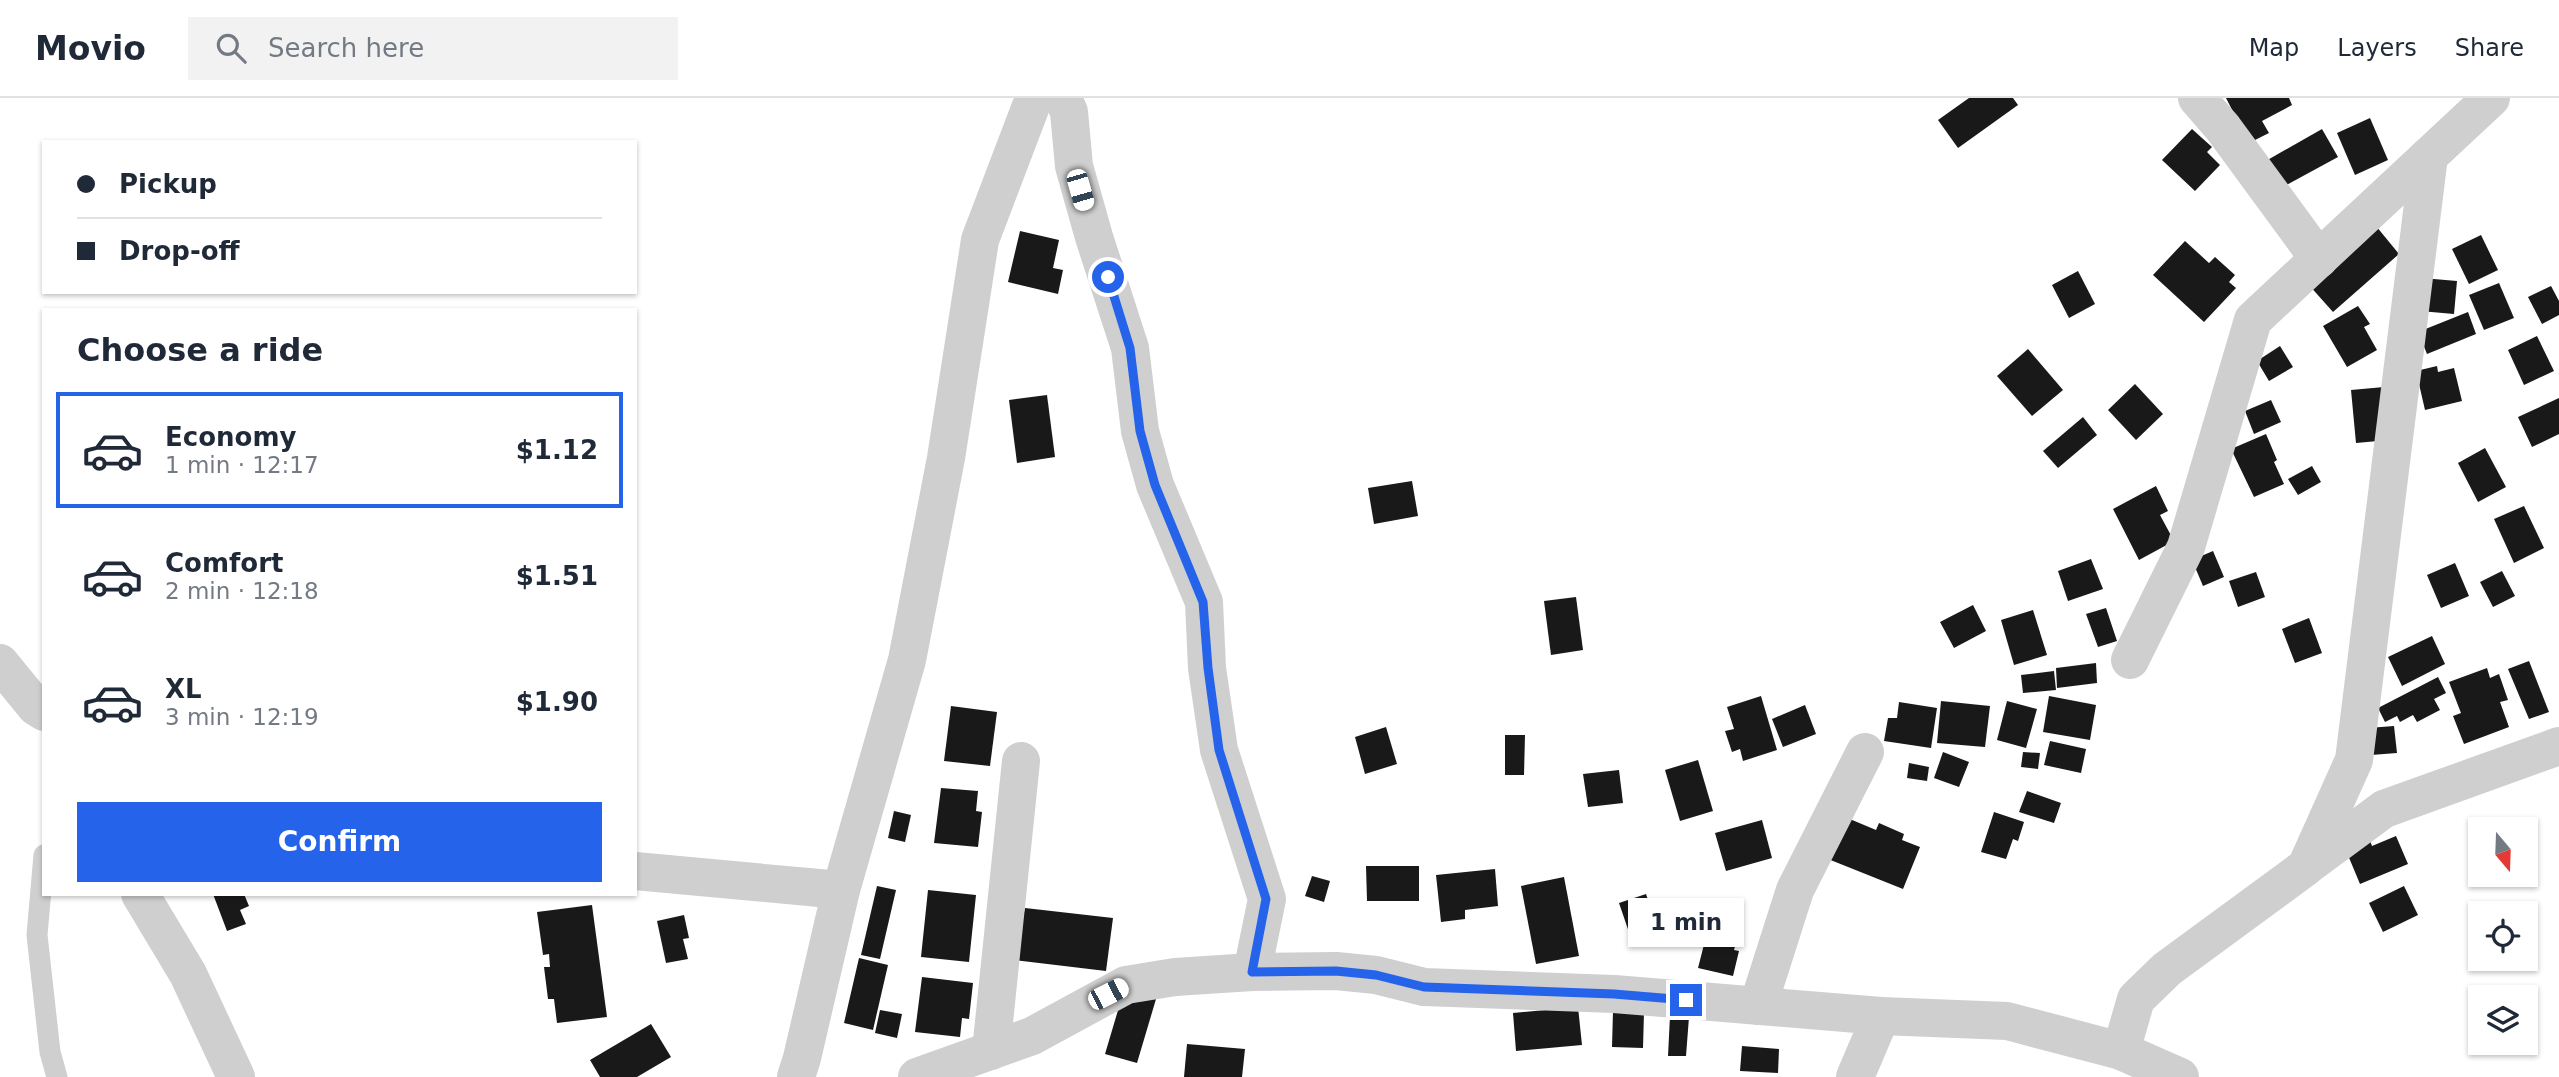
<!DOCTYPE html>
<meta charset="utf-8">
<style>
body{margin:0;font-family:"DejaVu Sans",sans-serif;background:#f2f2f3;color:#1f2937;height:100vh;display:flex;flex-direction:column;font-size:26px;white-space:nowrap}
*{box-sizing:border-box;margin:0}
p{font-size:23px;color:#747a83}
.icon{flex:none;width:38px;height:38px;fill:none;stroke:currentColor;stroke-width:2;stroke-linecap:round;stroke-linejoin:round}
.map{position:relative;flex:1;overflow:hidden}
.drawer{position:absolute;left:42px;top:210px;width:595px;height:588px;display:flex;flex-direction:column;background:#fff;border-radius:0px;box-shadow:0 2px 5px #0004}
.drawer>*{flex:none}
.guide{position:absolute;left:42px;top:42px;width:595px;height:154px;border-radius:0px;box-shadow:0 2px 5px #0004;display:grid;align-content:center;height:154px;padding:0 35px;background:#fff}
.needle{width:46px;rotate:161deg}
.fabs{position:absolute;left:2468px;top:719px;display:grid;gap:14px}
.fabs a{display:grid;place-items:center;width:70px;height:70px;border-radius:0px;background:#fff;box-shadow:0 2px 5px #0004;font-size:35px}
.end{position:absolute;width:32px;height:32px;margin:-16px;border:9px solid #2563eb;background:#fff;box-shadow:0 0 0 4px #fff}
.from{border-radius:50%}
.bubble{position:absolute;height:49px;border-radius:0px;background:#fff;box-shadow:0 2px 5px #0004;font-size:23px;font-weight:700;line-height:49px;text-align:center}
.car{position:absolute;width:21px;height:42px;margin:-21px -10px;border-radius:9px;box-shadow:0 0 5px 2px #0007;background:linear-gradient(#fff 24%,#345 0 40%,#fff 0 76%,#345 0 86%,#fff 0)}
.guide b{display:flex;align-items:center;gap:24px;height:66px;font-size:26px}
.guide b+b{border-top:2px solid #e0e1e3}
.guide i{width:18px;height:18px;background:#1f2937}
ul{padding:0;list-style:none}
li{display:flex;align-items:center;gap:21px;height:116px;margin:0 14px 10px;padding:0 21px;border:4px solid transparent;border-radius:0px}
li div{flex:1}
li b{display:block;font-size:26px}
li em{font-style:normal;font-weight:700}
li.selected{border-color:#2563eb}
li>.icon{width:63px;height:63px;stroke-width:1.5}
h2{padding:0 35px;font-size:32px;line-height:84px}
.action{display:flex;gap:14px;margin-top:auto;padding:14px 35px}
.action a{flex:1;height:80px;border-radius:0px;background:#2563eb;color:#fff;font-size:28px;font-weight:700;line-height:80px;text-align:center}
header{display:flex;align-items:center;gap:42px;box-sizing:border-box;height:98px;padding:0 35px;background:#fff;border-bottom:2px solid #e0e1e3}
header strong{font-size:33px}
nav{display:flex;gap:38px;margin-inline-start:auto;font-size:24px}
.search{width:490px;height:63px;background:#f2f2f3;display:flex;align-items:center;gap:18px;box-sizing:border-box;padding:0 24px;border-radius:0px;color:#747a83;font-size:26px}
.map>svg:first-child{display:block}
.building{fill:#191919}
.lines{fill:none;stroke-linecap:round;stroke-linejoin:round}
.service{stroke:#cfcfcf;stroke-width:21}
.minor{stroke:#cfcfcf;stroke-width:38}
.route{stroke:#2563eb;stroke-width:9}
</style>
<header>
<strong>Movio</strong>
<div class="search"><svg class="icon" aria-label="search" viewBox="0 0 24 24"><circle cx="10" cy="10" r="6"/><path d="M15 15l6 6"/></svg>Search here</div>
<nav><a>Map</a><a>Layers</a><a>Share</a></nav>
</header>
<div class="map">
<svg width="2559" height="979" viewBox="0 0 2559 979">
<rect width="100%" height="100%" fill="#fff"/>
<!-- building -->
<g class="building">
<path d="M1969,0H2013L2018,7L1958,50L1938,22Z"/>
<path d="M2226,0H2289L2292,7L2262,23L2269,35L2249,45Z"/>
<path d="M2370,20L2388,62L2355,77L2337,35Z"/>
<path d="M2192,31L2212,49L2207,54L2220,67L2195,93L2162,62Z"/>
<path d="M2322,31L2338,59L2279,91L2264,64Z"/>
<path d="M2376,128L2399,156L2333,214L2308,186Z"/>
<path d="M1020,133L1059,142L1053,170L1063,172L1058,196L1008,184Z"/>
<path d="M2481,137L2498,172L2469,186L2452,151Z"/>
<path d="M2185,143L2209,165L2215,159L2235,177L2229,184L2236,190L2204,224L2153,177Z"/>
<path d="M2078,173L2095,206L2069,220L2052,187Z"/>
<path d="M2422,180L2457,183L2454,216L2420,213Z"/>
<path d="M2499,185L2514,220L2484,232L2469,197Z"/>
<path d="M2551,188L2559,203V217L2542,226L2528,199Z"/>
<path d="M2358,208L2370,226L2364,229L2377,252L2347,269L2323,228Z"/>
<path d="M2468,214L2476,236L2427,256L2418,234Z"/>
<path d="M2537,238L2554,273L2524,287L2508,252Z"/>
<path d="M2280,248L2293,269L2269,283L2257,263Z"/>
<path d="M2028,251L2063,292L2032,318L1997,278Z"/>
<path d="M2437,268L2438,274L2454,270L2462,303L2425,312L2416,273Z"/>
<path d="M2135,286L2163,316L2136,342L2108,312Z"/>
<path d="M2384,289L2389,342L2356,345L2351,292Z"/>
<path d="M1047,297L1055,359L1017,365L1009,302Z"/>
<path d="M2559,300V336L2532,349L2518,319Z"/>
<path d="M2271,302L2281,324L2254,336L2245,313Z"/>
<path d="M2083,319L2097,337L2058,370L2043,353Z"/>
<path d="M2266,336L2277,362L2274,364L2284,386L2254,399L2231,351Z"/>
<path d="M2485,350L2506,389L2478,404L2458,365Z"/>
<path d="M2312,368L2321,384L2298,397L2288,381Z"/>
<path d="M1412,383L1418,418L1374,426L1368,390Z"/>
<path d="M2156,388L2168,413L2160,417L2174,443L2139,462L2113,411Z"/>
<path d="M2524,408L2544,450L2514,465L2494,421Z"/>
<path d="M2213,453L2224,479L2203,488L2192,462Z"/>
<path d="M2091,461L2103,491L2068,503L2058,473Z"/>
<path d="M2455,465L2469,498L2441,510L2427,477Z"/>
<path d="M2502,473L2515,498L2493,509L2480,484Z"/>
<path d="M2256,474L2265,499L2238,509L2229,483Z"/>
<path d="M1576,499L1583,552L1551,557L1544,503Z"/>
<path d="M1973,507L1986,533L1954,550L1940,524Z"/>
<path d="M2106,510L2117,543L2098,549L2086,516Z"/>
<path d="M2033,512L2047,557L2014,567L2001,522Z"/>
<path d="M2309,520L2322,555L2295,565L2282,531Z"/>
<path d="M2432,538L2445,566L2402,588L2388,559Z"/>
<path d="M2529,563L2549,614L2529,621L2508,571Z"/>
<path d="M2096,565L2097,585L2057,590L2056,570Z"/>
<path d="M2487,570L2490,580L2499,576L2508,602L2500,604L2509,629L2464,646L2453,618L2461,615L2449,584Z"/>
<path d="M2054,573L2056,592L2023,595L2021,577Z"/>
<path d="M2438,579L2446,595L2434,601L2440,612L2417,624L2413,617L2400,624L2397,618L2385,624L2378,610Z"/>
<path d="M1761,598L1777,652L1743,663L1740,651L1732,654L1725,633L1734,631L1727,609Z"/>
<path d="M2049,598L2096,607L2090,642L2043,634Z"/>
<path d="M1941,603L1990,608L1985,649L1937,645Z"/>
<path d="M2007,603L2037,611L2026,650L1997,642Z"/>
<path d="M1899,604L1937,610L1931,650L1884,643L1888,620H1897Z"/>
<path d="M1805,607L1816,636L1783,649L1772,621Z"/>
<path d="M951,608L997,614L990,668L944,663Z"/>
<path d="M2394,628L2397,655L2371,657L2368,630Z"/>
<path d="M1386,629L1397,666L1365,676L1355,639Z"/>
<path d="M1505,637H1525L1524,677H1505Z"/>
<path d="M2050,643L2086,651L2081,675L2044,667Z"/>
<path d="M1943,654L1969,664L1959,689L1934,680Z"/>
<path d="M2023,654L2040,655L2038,671L2021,669Z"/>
<path d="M1698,662L1713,713L1680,723L1665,672Z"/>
<path d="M1909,665L1929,669L1927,683L1907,680Z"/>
<path d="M1619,672L1623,705L1588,709L1583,676Z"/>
<path d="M941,690L978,693L976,713L982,714L978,749L934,745Z"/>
<path d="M2027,693L2061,705L2054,725L2019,714Z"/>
<path d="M894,713L911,717L905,744L888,740Z"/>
<path d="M1994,714L2024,724L2018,743L2013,741L2006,761L1981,754Z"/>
<path d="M1845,719L1876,732L1879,725L1904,736L1902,742L1920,749L1903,791L1828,761Z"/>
<path d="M1762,722L1772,760L1726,773L1715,735Z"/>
<path d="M2396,738L2408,766L2360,786L2345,750L2369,740L2372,748Z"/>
<path d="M1366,768H1419V803H1367Z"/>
<path d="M1495,771L1498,808L1465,812V821L1441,824L1436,777Z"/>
<path d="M1312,778L1330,783L1324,804L1305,798Z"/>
<path d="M1564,779L1579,858L1536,866L1521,788Z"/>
<path d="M877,788L896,792L880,861L861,857Z"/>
<path d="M2404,788L2418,817L2383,834L2369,805Z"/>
<path d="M928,792L976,797L969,864L921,859Z"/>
<path d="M213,796H244L249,808L240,812L246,826L227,833Z"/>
<path d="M1646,796L1658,831L1631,840L1619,805Z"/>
<path d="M592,807L607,919L557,925L554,901H548L544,869H550L549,856L543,857L537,814Z"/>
<path d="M1025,810L1113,820L1106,873L1013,862Z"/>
<path d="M684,817L689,840L683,841L688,861L666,865L657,823Z"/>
<path d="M1709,827L1739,834L1734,852L1739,853L1733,878L1698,870Z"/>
<path d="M859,860L888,867L873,932L844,925Z"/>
<path d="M922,879L973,885L969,921L962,920L960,939L915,934Z"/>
<path d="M1124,892L1156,901L1137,965L1105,956Z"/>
<path d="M1578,909L1582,947L1516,953L1513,915Z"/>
<path d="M880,912L902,916L897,940L875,935Z"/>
<path d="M1613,913L1644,914L1643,950L1612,949Z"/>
<path d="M1670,918L1689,919L1686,958H1668Z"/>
<path d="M651,926L671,959L637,979H600L590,962Z"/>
<path d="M1187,946L1245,951L1242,979H1184Z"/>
<path d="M1742,948L1779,951L1778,975L1740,973Z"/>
</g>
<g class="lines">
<!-- service -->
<path class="service" d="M44,757L37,837L50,954L57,979"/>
<!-- minor -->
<g class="minor">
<path d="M1063,0L1069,14L1074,68L1094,139L1130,250L1140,333L1155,387L1204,504L1207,570L1219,652L1267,801L1252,874L1336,873L1376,877L1424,889L1614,896L1881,918L1855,979"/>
<path d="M2197,0L2223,30L2319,161"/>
<path d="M2130,562L2186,449L2253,222L2491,0"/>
<path d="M0,565L36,609L44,614"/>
<path d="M2308,767L2384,711L2559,648"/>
<path d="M635,773L841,792"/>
<path d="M140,796L188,876L236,979"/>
<path d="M1758,908L1795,792L1865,654"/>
<path d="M1881,918L2007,923L2121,953L2180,979"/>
<path d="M991,953L1021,663"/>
<path d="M2121,953L2136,901L2167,871L2306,769L2354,662L2429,58"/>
<path d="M796,979L802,960L841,792L907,562L946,360L980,142L1034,0"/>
<path d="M917,979L1032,938L1126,887L1175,879L1252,874"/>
</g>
</g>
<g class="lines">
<!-- route -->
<path class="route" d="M1108,179L1130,250L1140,333L1155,387L1203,504L1208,570L1219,652L1266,801L1252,874L1336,873L1376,877L1424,889L1614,896L1686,902"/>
</g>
</svg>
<div class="fabs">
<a><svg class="needle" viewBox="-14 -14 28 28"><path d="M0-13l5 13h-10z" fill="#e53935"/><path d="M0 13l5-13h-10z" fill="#747a83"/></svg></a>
<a><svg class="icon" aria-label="locate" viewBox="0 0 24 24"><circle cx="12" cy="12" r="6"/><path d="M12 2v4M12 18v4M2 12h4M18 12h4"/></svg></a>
<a><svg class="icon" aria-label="layers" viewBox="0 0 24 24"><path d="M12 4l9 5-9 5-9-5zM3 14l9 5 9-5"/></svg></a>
</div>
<i class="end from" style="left:1108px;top:179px"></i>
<i class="end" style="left:1686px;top:902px"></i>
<div class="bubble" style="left:1628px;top:800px;width:116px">1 min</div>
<i class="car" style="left:1080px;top:92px;rotate:164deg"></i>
<i class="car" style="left:1108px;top:896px;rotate:63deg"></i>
<div class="guide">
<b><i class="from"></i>Pickup</b>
<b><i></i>Drop-off</b>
</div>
<section class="drawer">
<h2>Choose a ride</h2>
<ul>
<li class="selected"><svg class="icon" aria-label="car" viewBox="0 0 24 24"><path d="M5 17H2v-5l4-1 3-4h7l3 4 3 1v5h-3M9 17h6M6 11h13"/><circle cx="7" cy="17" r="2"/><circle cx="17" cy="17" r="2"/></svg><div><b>Economy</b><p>1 min · 12:17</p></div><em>$1.12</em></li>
<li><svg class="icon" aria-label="car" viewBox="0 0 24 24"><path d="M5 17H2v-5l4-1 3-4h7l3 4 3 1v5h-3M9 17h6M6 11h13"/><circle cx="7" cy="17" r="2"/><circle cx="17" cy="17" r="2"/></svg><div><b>Comfort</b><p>2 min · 12:18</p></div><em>$1.51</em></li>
<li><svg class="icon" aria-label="car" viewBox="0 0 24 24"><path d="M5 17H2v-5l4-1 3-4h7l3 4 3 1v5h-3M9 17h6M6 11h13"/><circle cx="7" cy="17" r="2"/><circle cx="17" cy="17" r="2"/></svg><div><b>XL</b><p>3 min · 12:19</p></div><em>$1.90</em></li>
</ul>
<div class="action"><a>Confirm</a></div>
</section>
</div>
